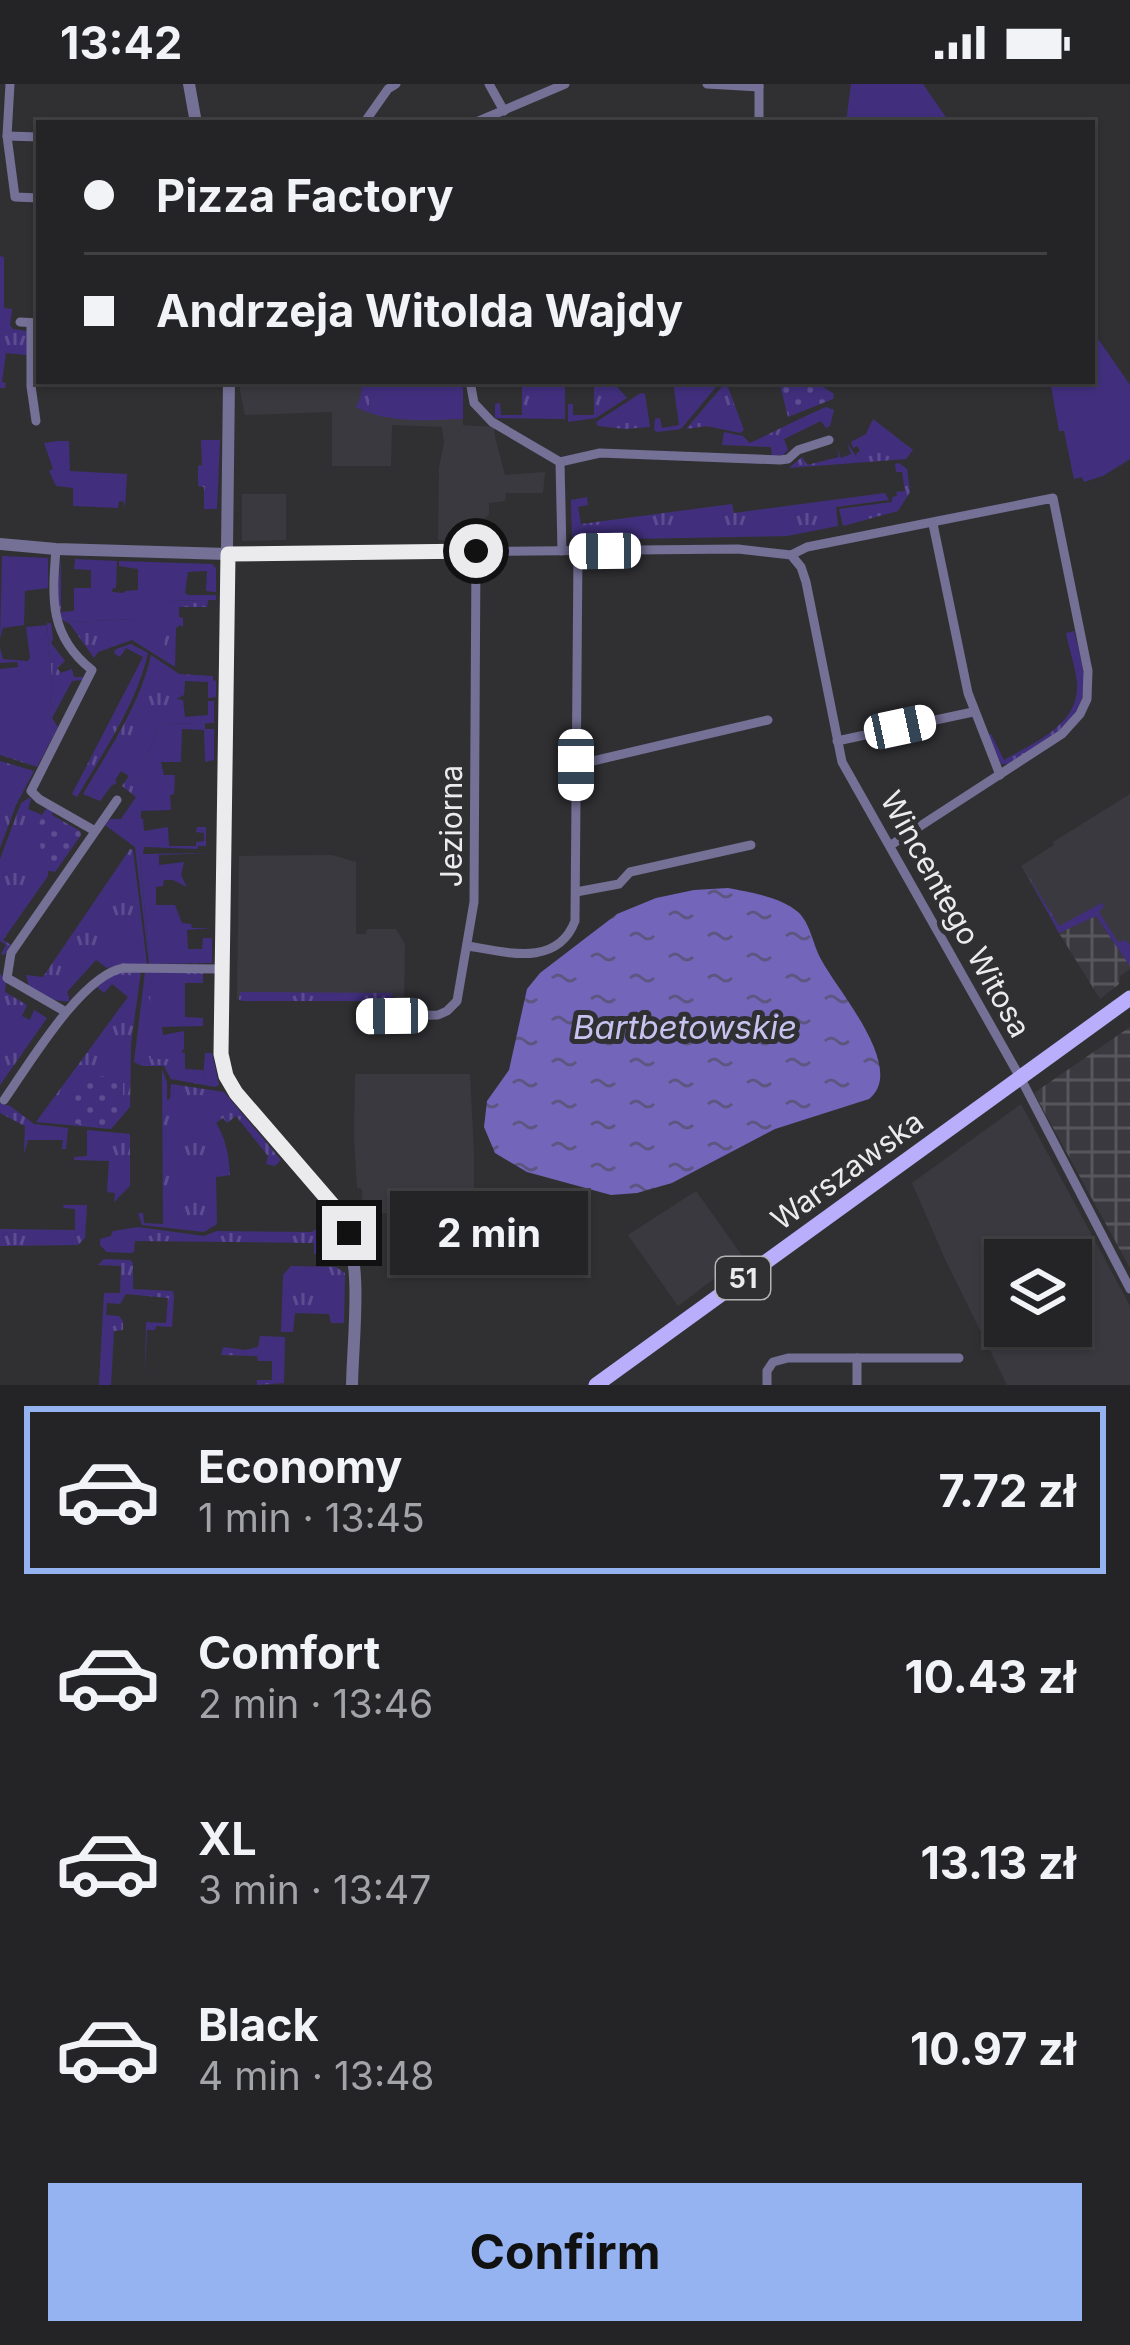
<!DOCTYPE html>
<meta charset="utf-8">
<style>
body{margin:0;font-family:Inter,sans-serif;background:#303032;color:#f1f3f6;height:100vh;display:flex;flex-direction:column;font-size:45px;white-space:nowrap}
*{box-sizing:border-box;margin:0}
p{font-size:39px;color:#a3a4a7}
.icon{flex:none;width:66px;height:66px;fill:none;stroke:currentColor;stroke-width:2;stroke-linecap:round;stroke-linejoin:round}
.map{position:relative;height:1301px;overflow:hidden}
.drawer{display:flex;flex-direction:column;background:#242426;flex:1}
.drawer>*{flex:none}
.banner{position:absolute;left:36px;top:36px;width:1059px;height:264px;border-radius:0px;box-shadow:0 3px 9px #0004,0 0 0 3px #414143;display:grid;align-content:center;height:264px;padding:0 48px;background:#242426}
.controls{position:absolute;left:984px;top:1155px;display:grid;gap:24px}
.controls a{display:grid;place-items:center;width:108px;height:108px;border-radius:0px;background:#242426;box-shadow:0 3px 9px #0004,0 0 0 3px #414143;font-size:60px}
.end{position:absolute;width:54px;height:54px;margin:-27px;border:15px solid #ebeaec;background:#111;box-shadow:0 0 0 6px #111}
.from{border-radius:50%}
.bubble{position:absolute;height:84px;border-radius:0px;background:#242426;box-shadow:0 3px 9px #0004,0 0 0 3px #414143;font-size:39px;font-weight:700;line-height:84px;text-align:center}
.car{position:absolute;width:36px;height:72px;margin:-36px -18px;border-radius:15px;box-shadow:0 0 9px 3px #0007;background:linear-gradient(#fff 24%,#345 0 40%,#fff 0 76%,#345 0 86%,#fff 0)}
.banner b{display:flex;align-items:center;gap:42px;height:114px;font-size:45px}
.banner b+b{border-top:3px solid #414143}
.banner i{width:30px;height:30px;background:#f1f3f6}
ul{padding:21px 0 0;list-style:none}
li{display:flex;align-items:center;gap:36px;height:168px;margin:0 24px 18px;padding:0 24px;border:6px solid transparent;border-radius:0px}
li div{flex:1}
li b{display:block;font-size:45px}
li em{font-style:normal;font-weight:700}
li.on{border-color:#95b2f1}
li>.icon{width:108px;height:108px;stroke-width:1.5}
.primary-button{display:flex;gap:24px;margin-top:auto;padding:24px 48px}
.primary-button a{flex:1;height:138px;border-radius:0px;background:#95b2f1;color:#111;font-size:48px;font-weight:700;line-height:138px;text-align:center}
.status{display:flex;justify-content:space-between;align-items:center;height:84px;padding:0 60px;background:#242426;direction:ltr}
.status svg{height:33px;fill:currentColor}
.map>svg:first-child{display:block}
.built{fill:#3a3940;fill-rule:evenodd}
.industrial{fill:url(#industrial-grid)}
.grass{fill:url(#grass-tufts)}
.park{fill:url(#park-dots)}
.garden{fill:#412f7d}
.water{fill:url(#water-ripples)}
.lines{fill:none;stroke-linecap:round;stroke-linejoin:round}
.minor{stroke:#747096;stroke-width:9}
.tertiary{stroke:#747096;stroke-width:12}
.primary{stroke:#b8aefb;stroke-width:15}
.route{stroke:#ebeaec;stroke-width:15}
.labels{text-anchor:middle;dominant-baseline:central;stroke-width:10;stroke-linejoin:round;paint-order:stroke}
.shield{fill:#303033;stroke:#b3b2b4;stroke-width:3}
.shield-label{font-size:27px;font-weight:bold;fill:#ebeaec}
.street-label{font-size:30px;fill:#ebeaec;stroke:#303033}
.water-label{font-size:33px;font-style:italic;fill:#c7c3f0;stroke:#303033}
</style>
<div class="status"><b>13:42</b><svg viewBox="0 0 49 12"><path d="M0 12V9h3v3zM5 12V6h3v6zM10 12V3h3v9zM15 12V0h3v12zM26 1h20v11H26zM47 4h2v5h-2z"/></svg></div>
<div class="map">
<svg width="1130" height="1301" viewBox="0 0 1130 1301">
<defs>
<pattern id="industrial-grid" width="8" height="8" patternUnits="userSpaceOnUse" patternTransform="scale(3)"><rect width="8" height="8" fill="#3a3940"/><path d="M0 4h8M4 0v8" fill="none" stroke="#57565c"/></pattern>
<pattern id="grass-tufts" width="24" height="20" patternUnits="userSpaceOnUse" patternTransform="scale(3)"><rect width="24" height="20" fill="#412f7d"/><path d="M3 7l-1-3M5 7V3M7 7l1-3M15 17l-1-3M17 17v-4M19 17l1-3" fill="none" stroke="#5d4d90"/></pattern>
<pattern id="park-dots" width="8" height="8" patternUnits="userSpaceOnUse" patternTransform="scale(3)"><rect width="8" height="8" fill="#412f7d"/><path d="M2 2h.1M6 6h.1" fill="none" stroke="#5d4d90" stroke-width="1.8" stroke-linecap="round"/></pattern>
<pattern id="water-ripples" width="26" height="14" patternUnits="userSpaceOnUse" patternTransform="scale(3)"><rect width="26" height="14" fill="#7365b9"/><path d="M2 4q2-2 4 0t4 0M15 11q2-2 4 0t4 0" fill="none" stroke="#5c5680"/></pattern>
</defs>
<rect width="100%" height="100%" fill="#303033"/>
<!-- built -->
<g class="built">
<path d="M235,297H463V341L494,343L495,353L505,391L545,388L543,409H506L505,417L489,419V430L484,435V456H438L439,384L444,359L442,343L392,341L391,382H332V328L245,331L239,301Z"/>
<path d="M242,410H286V456L242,457Z"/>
<path d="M1130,710V882L1096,832L1059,849L1021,782L1054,761L1053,758Z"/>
<path d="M332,771L356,778V850H366L367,845H396L405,860L404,923L396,915H237L239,772Z"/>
<path d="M355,990H470L474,1070V1139L412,1141L401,1129H363L362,1105L357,1104L354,1054Z"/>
<path d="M1021,1020L1130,1222V1301H1007L945,1175L912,1099ZM1005,1176H1071V1242H1005Z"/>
<path d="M696,1107L743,1173L678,1222L628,1151Z"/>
</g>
<!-- industrial -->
<g class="industrial">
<path d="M1096,832L1130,882V885L1120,892L1119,900L1100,915L1059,849Z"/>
<path d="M1130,943V1184L1034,1009Z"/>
</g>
<!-- grass -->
<g class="grass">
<path d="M0,172L4,173V224L12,225L10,241L13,245L27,247V271L6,269L2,298L6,299L5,304H0Z"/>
<path d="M363,297H369L370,322L456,327L457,297H463V335C428,336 388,340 356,323L360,315Z"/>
<path d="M522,297H565V335L495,334V320L500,319L501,331H522Z"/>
<path d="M594,297H616L618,304L627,314L596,334L568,338V320H573V331H594Z"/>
<path d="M673,297H721L681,345L657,348L654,346L655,335L660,334L662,344L679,341Z"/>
<path d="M726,298L744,346L740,349L707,342L686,345Z"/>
<path d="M641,309L645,310L650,343L625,345L598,342L596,338Z"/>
<path d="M826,323L834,326L830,342L826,344L821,337L784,355L788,366L783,371L772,372L771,363L722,361L724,348L743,352L750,359C776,347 800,334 826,323Z"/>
<path d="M873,335L913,366L906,375L789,384L802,373L807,381L839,373L837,364L841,374L851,370L847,359L858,375L856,370L860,367L857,362L853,364L851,358L866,350Z"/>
<path d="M201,356H220L217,425H204V403L198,402V382L202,381Z"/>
<path d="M899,379L907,385L910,408L898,427L843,442L839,425L892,418V413L897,412L896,408L905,407L902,388H896L895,380Z"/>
<path d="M885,409L889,416L836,423L838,442L787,452L574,456L572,452L571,416L587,413L588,421L578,423L581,440L732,420L734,429Z"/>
<path d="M61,475V528L70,538L136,535L166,517L208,516L207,523H179V533L183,534V543L180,541L176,544L175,583L132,556L98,568L94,574L70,540L59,534L58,505Z"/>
<path d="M47,539H51L53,555L51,559L65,577L57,584L61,589L72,585L74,593H84L83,596L72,597L52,634L58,643L37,683L0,671L36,681L49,636L52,597Z"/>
<path d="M1074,547C1078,563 1083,580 1084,596C1086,640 1039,661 1007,680H1001L988,651L991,650L1004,676C1031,660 1075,643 1077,606C1078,589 1069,566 1066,549Z"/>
<path d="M131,560L148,569C136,621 104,667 77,713L72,710L143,573L126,564L120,573L114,569L116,565Z"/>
<path d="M151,571L179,590L213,592V596L216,597V613L208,614V598L185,597L184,611L176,615L183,616L185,633L208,631V617H214V639L160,640L142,684L140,771L149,877H212V879L149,880L135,763L105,741L110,735H121L136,713L122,702L129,692L121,687L115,696L117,699L112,701L100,717L83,710C109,665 140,622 151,571Z"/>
<path d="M0,677L34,687L16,721L0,764Z"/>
<path d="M29,714L31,715L28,725L42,731L47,724L53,727L52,731L46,728L45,785L48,786V792L3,856L11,861L4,871L1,870L6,861L0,857V775L21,719Z"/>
<path d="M130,765L133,766L147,880L120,881L107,884L96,876L67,908L70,917C54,919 42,910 29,903L26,891L43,893Z"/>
<path d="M1026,788L1059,842L1102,819L1104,822L1099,828L1118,858L1125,856L1130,861V882L1096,832L1059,849Z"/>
<path d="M120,888H141L131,959L130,1023L111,1045L36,1038L128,913L112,900L104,909L97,903L109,893Z"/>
<path d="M145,888H204L203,891H151V975H175L176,993H203L205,969H212L219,1001L215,1003L171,995L164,982H142L134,978Z"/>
<path d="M0,889L6,898L5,908L27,921L22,932L30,936L34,926L47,934L0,1001Z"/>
<path d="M240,908L392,909V917H243L239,916Z"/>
<path d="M162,985L167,999V1016L170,1015L171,1000L224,1008L281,1076L275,1082L266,1080L268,1072L236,1032L227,1039L223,1034L216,1039C226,1055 229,1072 230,1091L216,1093L217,1140L204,1148L142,1141L138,1129H143L144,1139L163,1140Z"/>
<path d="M0,1019L10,1022L34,1040L68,1044L66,1065H62L63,1056H28L24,1070L25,1042L0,1029Z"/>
<path d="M87,1046L130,1050V1102L114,1118L115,1109L107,1108L109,1077L74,1076V1073L87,1072Z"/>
<path d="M63,1121H87L85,1154L78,1161L0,1162V1145L75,1146V1125L64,1124Z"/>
<path d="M330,1134C339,1145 341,1157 344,1171L336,1175L335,1170H314V1159L135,1157L134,1168L130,1169L107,1168L100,1161V1155L111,1152L113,1147L138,1143L204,1152L217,1147L312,1148Z"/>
<path d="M104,1175L130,1176L133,1179V1205L173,1207L174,1212L172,1243L156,1242L155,1246H147L145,1291L146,1238L166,1239L168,1214L126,1210L120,1220L107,1219L106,1231L119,1232L123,1237V1246L114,1247L111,1301H99L104,1209H120L121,1182L98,1181Z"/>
<path d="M291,1182L336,1183L345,1189L344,1239H331L329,1230L295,1229L293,1248H281L283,1191Z"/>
<path d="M260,1252L285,1253L284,1299L257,1301V1296H272V1277H258L257,1272L221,1271L223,1263L245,1266L258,1263Z"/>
</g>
<!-- park -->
<g class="park">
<path d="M779,297H814L834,310L833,315L788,333Z"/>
<path d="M45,727L80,747L81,751L55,788L45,786L37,744Z"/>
<path d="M123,990V1025L107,1043L70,1039V1019L93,993Z"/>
</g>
<!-- garden -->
<g class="garden">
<path d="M851,0H923L950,39H846Z"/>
<path d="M1092,246L1130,301V375L1103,392L1084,398L1082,393L1074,395L1064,347H1059L1050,297H1092Z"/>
<path d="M369,297H457V327H427L369,322Z"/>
<path d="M58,357H69L70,387L127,390L125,424L124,418L119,417L118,424L73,422V404L56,402L49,387L53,385L44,359Z"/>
<path d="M2,472L48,474V504L25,507L24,541L3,544L0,554Z"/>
<path d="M75,475L117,477L116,504H113L112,508L124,509L125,507L138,506V485L119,482V477L212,480L216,484V508L206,507L207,487L188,488L185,509L188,511H216V516L167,517L164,570L135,555V535L70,538L61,528L74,527V504H91V486L74,485Z"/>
<path d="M47,541L52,597L49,636L56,643L36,681L0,671V585L18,583L17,578L0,579V564L3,575L28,577L30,574L26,543Z"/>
<path d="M205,639V645H214V676L205,678L204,646L182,645L181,678H161L164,691H175L174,710L170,711L171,726L140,727L142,684L160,640Z"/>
<path d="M140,735H204H143L144,747L168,743L169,762H196V758L204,757V749L196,748L197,743H206V762H198L197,765L144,763L143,770L213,769L159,771V781L184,778L181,791L187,803L173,796H164L163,802L156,803V821H175L182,839L191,840L192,844H212L187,846L188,865H202L203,854H212V877H149L140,771Z"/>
<path d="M203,890V899H185V933L203,934V942L162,943L163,951L184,947V965L181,968L185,969V985L203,986V994H175V975H151L150,891Z"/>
</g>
<!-- water -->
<path class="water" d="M728,804C749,808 781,813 798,828C811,840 813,862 822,877C838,907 907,985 869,1015L775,1045L672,1099L637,1109L611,1111L527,1088L495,1069L484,1043L487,1017L509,986L527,905L540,889L617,830L656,814L694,806Z"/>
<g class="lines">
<!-- minor -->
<g class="minor">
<path d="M10,0L7,52L15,113L39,114"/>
<path d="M489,0L504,27"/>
<path d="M707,0L759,3"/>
<path d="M364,39L388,5L396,0"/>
<path d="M474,39L565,0"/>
<path d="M759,39V0"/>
<path d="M7,52L39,53"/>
<path d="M20,238L39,239"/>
<path d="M31,239V302L36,337"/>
<path d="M470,297L474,319L492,338L560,378L600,369L780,376L788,375L798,366L829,356"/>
<path d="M560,378L562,467"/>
<path d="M933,440L968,609L1000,691"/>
<path d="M56,465C52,515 49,552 92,586L31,707L39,715L95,747"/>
<path d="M228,470L738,465L791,471L801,483L806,498L842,678L1021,995L1130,1205"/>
<path d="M791,471L807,463L1053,414L1088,587L1087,615L1080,630L1062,650L891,761"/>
<path d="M837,657L973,628"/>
<path d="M576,681L768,636"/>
<path d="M576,808L619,800L630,788L751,761"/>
<path d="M468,862C506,868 557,884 575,837L578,467"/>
<path d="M66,928L7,894L11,869L117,716"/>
<path d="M364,933L438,931L447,927L457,917L474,818L476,467"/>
<path d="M4,1016C28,982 82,890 124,884L221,885"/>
<path d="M767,1301V1287L773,1278L788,1274H959"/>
<path d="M857,1301V1274"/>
</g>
<!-- tertiary -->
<g class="tertiary">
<path d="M189,0L196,39"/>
<path d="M229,297L221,970L227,992L236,1009L344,1137C363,1184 353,1251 352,1301"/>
<path d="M0,460L56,465L228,470"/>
</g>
<!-- primary -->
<path class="primary" d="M596,1301L1130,914"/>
</g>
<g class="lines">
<!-- route -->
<path class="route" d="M349,1149L337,1126L236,1009L226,992L221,970L228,470L476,467"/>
</g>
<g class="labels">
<!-- shield labels -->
<rect class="shield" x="716" y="1173" width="54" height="42" rx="9"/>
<g class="shield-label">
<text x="743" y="1194">51</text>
</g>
<!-- street labels -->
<g class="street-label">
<text transform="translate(451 742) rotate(-90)">Jeziorna</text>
<text transform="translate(956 830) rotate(61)">Wincentego Witosa</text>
<text transform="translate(847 1086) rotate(-36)">Warszawska</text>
</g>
<!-- water labels -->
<g class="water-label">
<text x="685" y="943">Bartbetowskie</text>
</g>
</g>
</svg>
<div class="controls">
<a><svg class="icon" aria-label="layers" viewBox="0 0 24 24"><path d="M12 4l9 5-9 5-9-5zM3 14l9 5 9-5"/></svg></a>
</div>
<i class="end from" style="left:476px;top:467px"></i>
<i class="end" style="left:349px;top:1149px"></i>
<div class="bubble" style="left:390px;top:1107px;width:198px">2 min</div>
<i class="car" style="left:605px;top:467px;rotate:269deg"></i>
<i class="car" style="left:900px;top:643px;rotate:78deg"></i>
<i class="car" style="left:576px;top:681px;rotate:180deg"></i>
<i class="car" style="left:392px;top:932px;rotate:269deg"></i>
<div class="banner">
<b><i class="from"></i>Pizza Factory</b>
<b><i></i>Andrzeja Witolda Wajdy</b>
</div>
</div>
<section class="drawer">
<ul>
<li class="on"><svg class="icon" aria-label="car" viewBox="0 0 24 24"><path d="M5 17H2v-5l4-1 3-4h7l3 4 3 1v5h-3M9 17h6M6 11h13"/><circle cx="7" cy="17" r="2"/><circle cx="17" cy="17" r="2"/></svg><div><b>Economy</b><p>1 min · 13:45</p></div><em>7.72 zł</em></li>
<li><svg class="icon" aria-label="car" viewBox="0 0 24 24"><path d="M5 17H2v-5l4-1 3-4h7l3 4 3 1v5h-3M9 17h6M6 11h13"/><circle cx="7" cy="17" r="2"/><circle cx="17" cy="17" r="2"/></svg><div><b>Comfort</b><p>2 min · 13:46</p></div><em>10.43 zł</em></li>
<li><svg class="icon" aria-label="car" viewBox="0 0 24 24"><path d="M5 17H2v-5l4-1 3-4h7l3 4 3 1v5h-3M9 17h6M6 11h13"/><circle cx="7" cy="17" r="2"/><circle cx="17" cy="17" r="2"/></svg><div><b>XL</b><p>3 min · 13:47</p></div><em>13.13 zł</em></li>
<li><svg class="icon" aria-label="car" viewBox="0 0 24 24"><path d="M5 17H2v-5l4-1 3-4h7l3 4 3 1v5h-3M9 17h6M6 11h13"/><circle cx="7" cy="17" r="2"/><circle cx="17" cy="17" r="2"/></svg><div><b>Black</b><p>4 min · 13:48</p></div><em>10.97 zł</em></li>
</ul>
<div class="primary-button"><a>Confirm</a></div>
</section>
